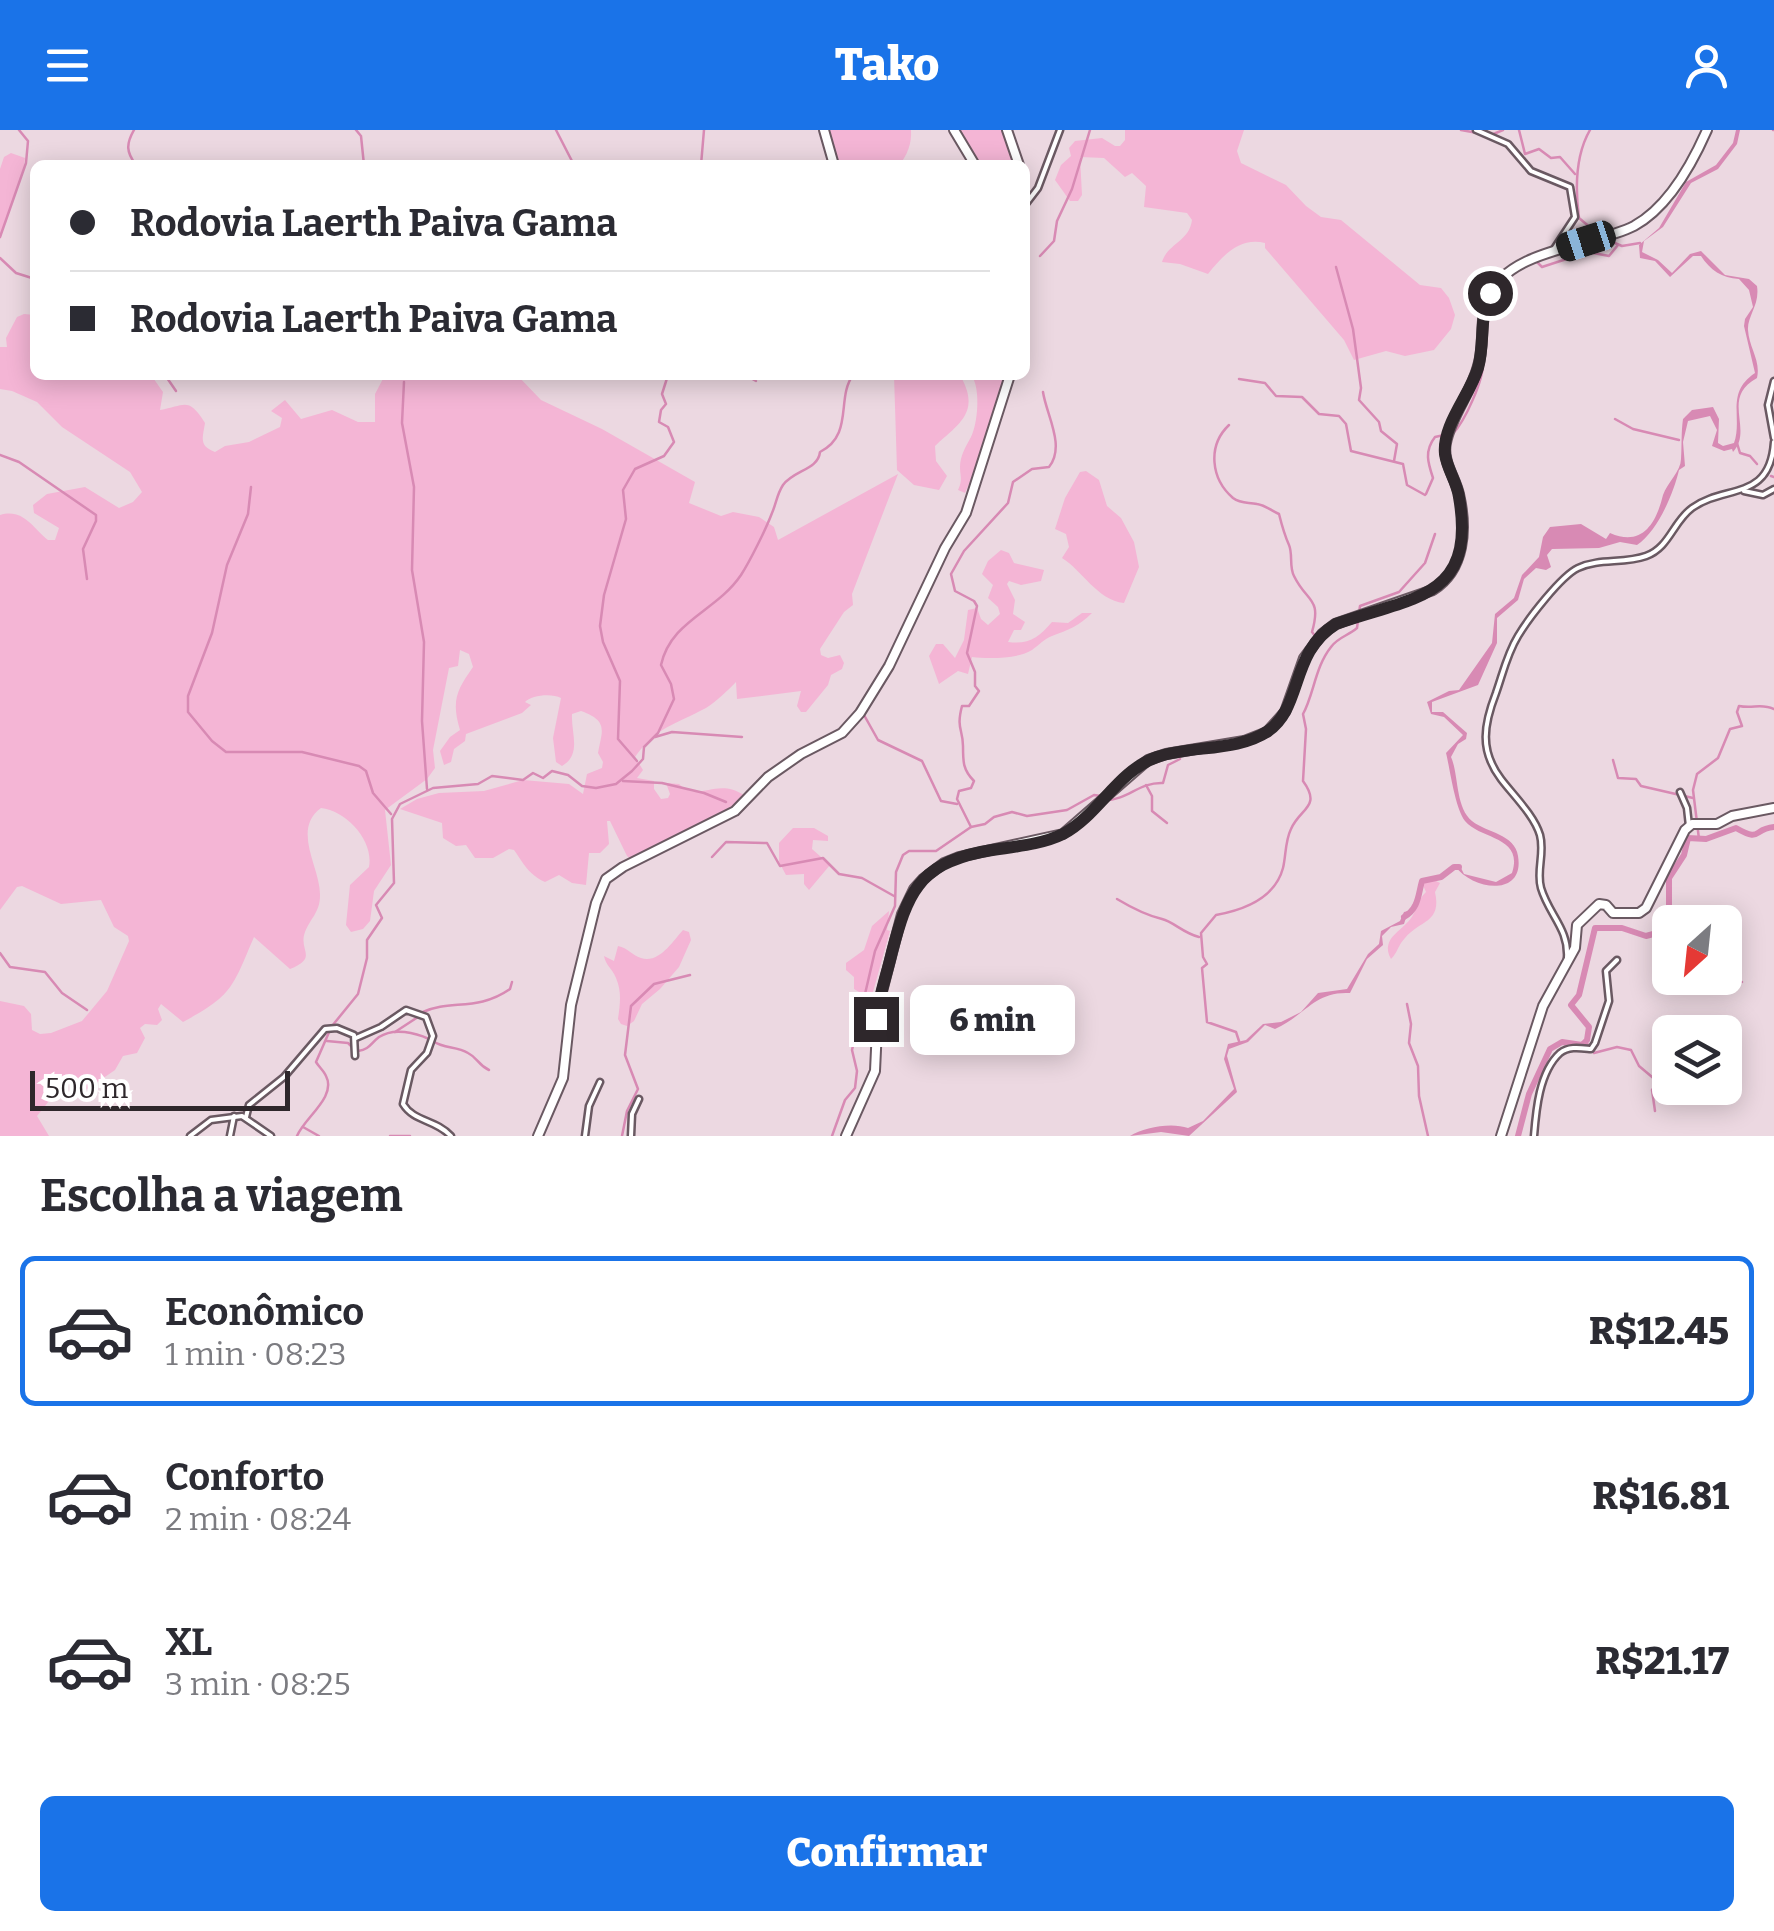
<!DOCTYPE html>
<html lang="pt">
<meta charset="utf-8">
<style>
body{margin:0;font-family:Bitter,serif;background:#f2f2f3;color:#2b2b33;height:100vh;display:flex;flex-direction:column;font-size:38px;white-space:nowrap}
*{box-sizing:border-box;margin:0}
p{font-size:32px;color:#7c7c81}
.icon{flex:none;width:55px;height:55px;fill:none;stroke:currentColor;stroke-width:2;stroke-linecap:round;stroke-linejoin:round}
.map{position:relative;height:1006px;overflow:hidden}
.sheet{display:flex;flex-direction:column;background:#fff;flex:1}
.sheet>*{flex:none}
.top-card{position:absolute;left:30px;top:30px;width:1000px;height:220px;border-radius:15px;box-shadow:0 5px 25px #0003;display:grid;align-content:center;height:220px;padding:0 40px;background:#fff}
.needle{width:65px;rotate:207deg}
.controls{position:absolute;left:1652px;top:775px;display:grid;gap:20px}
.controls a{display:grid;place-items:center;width:90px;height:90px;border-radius:15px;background:#fff;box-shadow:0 5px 25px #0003;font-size:50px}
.scale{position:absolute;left:30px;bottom:25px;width:260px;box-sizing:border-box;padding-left:10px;border:5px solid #2e272b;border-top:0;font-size:28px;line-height:35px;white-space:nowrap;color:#2e272b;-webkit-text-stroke:8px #fff;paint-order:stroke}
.end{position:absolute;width:45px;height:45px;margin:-22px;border:12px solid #2e272b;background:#fff;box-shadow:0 0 0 5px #fff}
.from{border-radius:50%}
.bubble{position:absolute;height:70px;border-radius:15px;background:#fff;box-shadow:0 5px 25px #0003;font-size:32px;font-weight:800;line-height:70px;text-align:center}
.car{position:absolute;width:30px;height:60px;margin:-30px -15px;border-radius:12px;box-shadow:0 0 8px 2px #0007;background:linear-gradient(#222 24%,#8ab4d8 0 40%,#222 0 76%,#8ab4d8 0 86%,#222 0)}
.top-card b{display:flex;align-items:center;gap:35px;height:95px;font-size:38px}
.top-card b+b{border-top:2px solid #e1e1e2}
.top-card i{width:25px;height:25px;background:#2b2b33}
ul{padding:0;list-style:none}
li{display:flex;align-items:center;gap:30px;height:150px;margin:0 20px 15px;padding:0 20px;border:5px solid transparent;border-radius:15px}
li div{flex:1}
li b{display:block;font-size:38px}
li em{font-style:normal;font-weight:800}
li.selected{border-color:#1a73e8}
li>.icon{width:90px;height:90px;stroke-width:1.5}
h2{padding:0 40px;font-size:45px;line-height:120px}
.button{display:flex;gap:20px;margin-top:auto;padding:20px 40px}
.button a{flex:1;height:115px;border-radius:15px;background:#1a73e8;color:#fff;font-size:40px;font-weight:800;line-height:115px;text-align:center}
header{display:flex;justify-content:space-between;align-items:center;height:130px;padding:0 40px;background:#1a73e8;color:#fff;font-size:45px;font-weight:800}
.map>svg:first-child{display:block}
.green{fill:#f4b5d5}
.water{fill:#d88ab4}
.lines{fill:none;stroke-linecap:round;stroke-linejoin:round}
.stream{stroke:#d88ab4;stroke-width:2.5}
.river{stroke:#d88ab4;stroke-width:6}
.street-casing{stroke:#6a5962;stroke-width:9}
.secondary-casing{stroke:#6a5962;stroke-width:12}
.street{stroke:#fff;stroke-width:4}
.secondary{stroke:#fff;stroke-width:8}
.route{stroke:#2e272b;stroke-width:12}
</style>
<header><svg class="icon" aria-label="menu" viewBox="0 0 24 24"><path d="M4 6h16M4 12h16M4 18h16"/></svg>Tako<svg class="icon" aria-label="person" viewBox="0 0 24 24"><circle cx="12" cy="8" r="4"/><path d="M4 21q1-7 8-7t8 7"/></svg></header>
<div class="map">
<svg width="1774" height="1006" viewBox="0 0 1774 1006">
<rect width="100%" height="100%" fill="#ecd8e1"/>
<!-- green -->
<g class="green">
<path d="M823,0H911C912,13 907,26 899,35H833Z"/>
<path d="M953,0H1002L1014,35H975Z"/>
<path d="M1125,0H1244L1237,21L1241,33L1286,55L1306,76L1321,87L1341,90L1420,155L1441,158L1449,168L1455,185L1451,199L1434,220L1405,226L1386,221L1354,230L1344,210L1265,118V113C1240,107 1223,125 1208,144L1180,134L1162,132C1168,113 1189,112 1192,90L1187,83L1144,77L1146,56L1132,43L1125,47L1104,28L1080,27L1082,65L1078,71H1070L1055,50L1061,35L1071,26L1069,18L1075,11L1102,8L1115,16H1120L1125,10Z"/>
<path d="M11,23L25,28L24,36L0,109V39L4,27Z"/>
<path d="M24,184L35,185V245H151L163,262L160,280C185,276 188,266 205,293C203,307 198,316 215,322L225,316L249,312L280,297L282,288L271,281L285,270L301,289L332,280L358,292H375V264L385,245C403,245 426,248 442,248C466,247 492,245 517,245L541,270L602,299L695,352L689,373L721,386L733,382L759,387L774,397L778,410L898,344L852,464L853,475L844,482L820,519L821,525L828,528L840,525L844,533L842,539L831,545L828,555L806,582H801L797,576L801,561L737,569L736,552C727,561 717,571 706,578C676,594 656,597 635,627L643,640L637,648L654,651V659L661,669L668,668L670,664L666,653L679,654C699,674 716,646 745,666L738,676L632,730L627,726L610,691H607L609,714L600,723H589L586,755L572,753L559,745L545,752C528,744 524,734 514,720L509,719L493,728H475L466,715L456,716L443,708L442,693L400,679L417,669L439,663L484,661L523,650L569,654L583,664L587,644L602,638L603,632L598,623C602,601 609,591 581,581L572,584C571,604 582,624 562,636L556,632L553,608L561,568C552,563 531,565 525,572L531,575L522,583L466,604L465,611L454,619L451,632L444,635L440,621L450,607L460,600C451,570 457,560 473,537L469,524L460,520L458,536L449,538L433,620L435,638L427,649L385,680L391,735L374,761L370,791L363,799L351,802L346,795L350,755L369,737C374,711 347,681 321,678C291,700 321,738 320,766C320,782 310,789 305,802C298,821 319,827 290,839L254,807C232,858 233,865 183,892L161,874L158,879L162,890L157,895L145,894L140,898L145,908L137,923L123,926L115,940L86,960L71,949L65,951L37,986L49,1006H0V871L24,876L31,884L32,900L40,904L51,903L82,891L107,861L129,811L128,806L114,797L101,770L61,774L22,756L17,757L0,780V385C23,378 32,397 48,410H55L59,398L34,383L33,375L47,364L85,357L119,378L133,372L142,362L130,342L62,297L37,272L12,261L0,259V217H7L6,208L17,187Z"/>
<path d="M894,245H960C981,282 960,293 935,316L936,331L947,346L939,360L914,355L897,340Z"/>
<path d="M978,245H1006L983,323L965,363L958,360C963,350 960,346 960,337C960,326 966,316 971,307C978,293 980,261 973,248Z"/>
<path d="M1086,341L1099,350L1107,376L1121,388L1134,412L1139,437L1124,473C1097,470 1082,440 1062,428L1069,417L1066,404L1055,399L1065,368L1080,342Z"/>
<path d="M1001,420L1009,423L1014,433L1044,440L1041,451L1021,455L1009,451L1007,454L1015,470L1013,484L1025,492L1021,500H1014L1008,512C1029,515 1039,507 1052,492L1068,493L1082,483H1092C1079,496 1068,500 1052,506C1044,509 1039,515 1032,520C1018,529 988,529 972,527L968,544L958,541L939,554L929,526L936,514H943L955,528L964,510L968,480L977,478L981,489L988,495L1000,484L998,477L988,468L993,455L982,444L988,431Z"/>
<path d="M793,698H814L828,706V711L813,710L812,719L830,735L809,760L804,754V744L786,745L779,732V713Z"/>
<path d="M1432,749L1440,753L1435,762C1442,793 1420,790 1405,808C1398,815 1398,822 1391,829C1379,806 1406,801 1414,783C1418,774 1419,769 1426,762L1422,753Z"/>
<path d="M889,781L887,800L890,801L871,869L854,859V847L846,840V833L864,820L872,796Z"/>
<path d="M683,800L689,802L691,810L679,837L660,859L642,874L634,891L627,896L621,894L618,889C620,874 622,862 616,848C612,838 606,836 604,826L614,831L618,816C628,818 632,825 641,828C659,834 673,811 683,800Z"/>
</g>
<!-- water -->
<g class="water">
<path d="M1736,0H1740L1737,14L1718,39L1691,53L1663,97L1644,111L1642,122L1658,130L1672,143L1690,124L1701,121L1725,145L1749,149L1757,156C1760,175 1747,186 1748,200C1749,218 1761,230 1757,248C1720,268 1754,299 1733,322L1732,319L1724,321L1712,316L1717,300L1710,286L1688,291L1683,312L1685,336L1679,340C1674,362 1658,401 1637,415L1620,412L1599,418L1552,419L1547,425L1551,437L1546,440L1536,438L1524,449L1518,470L1497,488V513L1478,555L1432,572V582H1443L1467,603L1466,609L1458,614L1451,627C1459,645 1455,677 1472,691C1487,703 1515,704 1518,726C1525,767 1473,761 1455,736H1460L1464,744L1496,752L1512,743C1524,706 1481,710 1465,691C1455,678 1450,639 1446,623L1463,605L1444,587L1431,584L1427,572L1449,561L1459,560L1492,513L1495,484L1514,468L1522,445L1539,427L1543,407L1550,397L1581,394L1606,409L1610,403C1642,417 1656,394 1663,365C1667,353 1681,341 1681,329C1682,315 1681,303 1683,289L1692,280L1713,277L1719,289L1718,313L1723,316L1734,313C1743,288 1725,263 1755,243L1744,196L1745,189L1753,177L1749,160L1739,149C1722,148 1710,140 1701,126H1693L1670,147L1655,131L1640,128L1639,115L1659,98L1686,52L1716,35L1733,13Z"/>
<path d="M1408,781L1404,794L1391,797L1382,806L1383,815L1367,829L1350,863C1314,861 1306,885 1275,899L1265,895L1248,912L1229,919L1227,926L1237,962L1189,1006L1161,1002L1130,1006C1144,997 1172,992 1188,998L1203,991L1234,959L1224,929L1228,914L1246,910L1263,894L1281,892L1301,882L1318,863L1347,859L1368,824L1379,814L1381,801L1400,791L1404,782Z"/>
</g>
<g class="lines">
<!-- stream -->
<g class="stream">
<path d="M134,0C126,14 126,22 136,35"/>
<path d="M356,0L361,6L364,35"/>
<path d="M556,0L574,35"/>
<path d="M1461,0L1483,4"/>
<path d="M1519,0L1525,24L1539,19L1551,28L1560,27L1575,44"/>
<path d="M1590,0C1575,26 1575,58 1579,88L1598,104"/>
<path d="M1773,0H1774"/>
<path d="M1491,5L1503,0"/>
<path d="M701,35L704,0"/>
<path d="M0,107L26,33L28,11L19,0"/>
<path d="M1605,109L1622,116L1640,113"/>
<path d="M1040,126L1054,111L1057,91L1072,59L1090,0"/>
<path d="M0,128L16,143L35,149"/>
<path d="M1537,132L1542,137L1588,122L1609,126L1618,115"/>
<path d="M1336,137L1353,199L1361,258L1359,270L1379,292L1381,301L1397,314L1394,331"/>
<path d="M165,245L176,261"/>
<path d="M745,245L756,251"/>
<path d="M1239,249L1265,253L1276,266L1302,267L1319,284L1339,286L1346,294L1351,321L1403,334L1407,355L1425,365"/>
<path d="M404,252L402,293L414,357L412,440L424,512L422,591L427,659"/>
<path d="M1615,289L1633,299L1679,310"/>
<path d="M1229,295C1207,316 1211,349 1233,368C1241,374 1248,372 1257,374C1265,375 1272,381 1279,384C1282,396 1284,404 1289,415C1293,424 1289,437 1294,446C1307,473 1322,467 1312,502L1316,507"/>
<path d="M1452,305C1465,291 1484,250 1483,231"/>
<path d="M1737,313L1740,323L1750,326L1757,334"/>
<path d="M0,325L19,332L96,385V391L83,419L87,449"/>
<path d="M1771,346L1774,347"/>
<path d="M251,357L248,384L227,435L212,503L188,566V582L212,611L226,622H302L359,636L366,641L373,663L391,684"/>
<path d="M1426,364L1433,348C1428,333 1424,321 1435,307L1444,305"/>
<path d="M864,585L878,610L922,631L941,671L957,674"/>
<path d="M655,607L672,602L742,607"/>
<path d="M1613,630L1618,648L1636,649L1641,656L1693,668"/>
<path d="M637,631L618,609L620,551L603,512L600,496L604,465L626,389L623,360L635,339L664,326L674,312L668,297L659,292L661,280L666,274L662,264L668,245"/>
<path d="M623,651L662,653L704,663L726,672"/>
<path d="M1146,655L1152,666V681L1167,693"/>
<path d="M1106,670C1128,670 1139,652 1163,653L1168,635L1180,629"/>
<path d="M971,697L957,669L959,661L971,658L974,651C963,640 963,632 963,616C963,599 956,599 962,576H969L979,561L975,556V542L967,523L977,476L974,471L955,461L951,444L964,421L1008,373L1013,352L1032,339L1049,337C1066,316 1046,284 1043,262"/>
<path d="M1699,709L1693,660L1697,644L1718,628L1730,599L1742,596L1737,582L1739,576C1753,579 1761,573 1774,579"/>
<path d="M712,727L726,712L767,713L780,736L823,728L839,744L862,748L894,766"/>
<path d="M1117,769C1132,778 1145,785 1162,789C1174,792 1183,803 1199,807"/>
<path d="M1661,802L1670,826"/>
<path d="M0,823L10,837L45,842L62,863L87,880"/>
<path d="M1678,848L1697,852H1742"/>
<path d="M1407,874L1411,894L1409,913L1418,936L1419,966L1428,1006"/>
<path d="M423,882C450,869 477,882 510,859L512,852"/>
<path d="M332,896L358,864L367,828V810L382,788L376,775L394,753L392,689L400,674L433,658L478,654L492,646L523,650L533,643L543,648L552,641L568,645L582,656L596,658L616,654L632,641L643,629L644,617L658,603L674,569L671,554L661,535C671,490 716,482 741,445C750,431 766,399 772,383C776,374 777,364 783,355C794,340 818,340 820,322C854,305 836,268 853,245"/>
<path d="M395,902L421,885"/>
<path d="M327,911L348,913L353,918"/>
<path d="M433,911C444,919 456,916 468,923C478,928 478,935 489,940"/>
<path d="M1239,911L1236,902L1207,892L1202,838L1207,834L1203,827L1201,803L1216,785C1244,780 1275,768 1283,738C1286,726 1285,711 1291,699C1300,678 1322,677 1303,651L1306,599L1303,584C1314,564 1315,537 1331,517C1338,507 1348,506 1357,498L1360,476L1399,462L1425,433L1435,404"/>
<path d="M1586,912L1594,923L1617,917L1631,920L1639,936L1658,952L1652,960L1655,981"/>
<path d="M358,921C370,919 370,914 379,907C394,897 416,903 429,909"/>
<path d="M303,997L319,1006"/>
<path d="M297,1006C304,988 337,967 326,946C324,941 319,937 316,932L330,900"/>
<path d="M390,1006H410"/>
<path d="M622,1006L627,981L638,959L625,925L631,876L654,854L690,845"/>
<path d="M832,1006L845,970L855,958L857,941L852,920L875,821L895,776L896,742L903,725L909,721H936L971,697L985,694L994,687L1012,682L1027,686L1067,680L1094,665L1101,666"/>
</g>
<!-- river -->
<g class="river">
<path d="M1404,787C1419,778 1418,765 1422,751L1441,747L1454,737H1459"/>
<path d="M1518,1006L1529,964L1550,919L1562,912L1582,915L1587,910L1589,897L1571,875L1579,865L1595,798H1622L1646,806L1664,801L1669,786V748L1684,725L1688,708L1706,709L1736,698C1762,713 1752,699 1774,697"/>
</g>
<defs>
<g id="street">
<path d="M1476,0L1508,14L1531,41L1570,57L1575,87L1554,119"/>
<path d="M1025,75L1038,58L1060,0"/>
<path d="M1774,251L1768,275L1774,308"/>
<path d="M1744,361L1763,365L1774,359"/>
<path d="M1680,662L1687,678L1689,696"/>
<path d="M1567,828C1569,799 1549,785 1541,758C1536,741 1545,723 1540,705C1534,685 1513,665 1501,649C1479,620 1484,594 1496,563C1503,543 1507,524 1518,506C1528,489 1561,446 1578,438C1599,428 1624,434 1646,426C1669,418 1673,392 1692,378C1725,354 1770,372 1774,312"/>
<path d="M356,908L381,897L406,880L426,887L433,906L427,923L411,940L403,974C414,992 435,989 451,1006"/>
<path d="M246,987L249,975L284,947L325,899L337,898L354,905L355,926"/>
<path d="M190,1006L211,990L242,986L271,1006"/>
<path d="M230,1006L234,986"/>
<path d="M585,1006L589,976L600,952"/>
<path d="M631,1006L632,984L639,969"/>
<path d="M1534,1006C1536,981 1539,942 1560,923C1569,916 1580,918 1591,919L1595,913L1609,871L1606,841L1617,830"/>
</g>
<g id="secondary">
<path d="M824,0L834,35"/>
<path d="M954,0L975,35"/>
<path d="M1007,0L1019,35"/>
<path d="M538,1006L563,948L571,875L596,773L606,749L623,737L735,681L768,647L801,624L842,603L860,583L889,536L945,418L966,383L1010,245"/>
<path d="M846,1006L875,941L878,877L902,784L914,759L923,749L944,733L959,727L1063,704L1148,630L1166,624L1244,611L1267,602L1285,582L1304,528L1322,504L1335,494L1433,460C1465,440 1467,399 1459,364C1455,347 1442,331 1446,313C1451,286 1471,263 1478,236C1485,215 1479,189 1488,168C1508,118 1593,117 1634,96C1669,77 1692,34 1707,0"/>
<path d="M1501,1006L1543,876L1575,818L1577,795L1599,774L1606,775L1613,783H1639L1646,778L1685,700L1692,694H1717L1732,686L1774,678"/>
</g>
</defs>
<!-- street casing -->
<use href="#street" class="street-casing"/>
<!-- secondary casing -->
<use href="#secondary" class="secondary-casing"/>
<!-- street -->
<use href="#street" class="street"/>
<!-- secondary -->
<use href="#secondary" class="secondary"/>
</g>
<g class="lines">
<!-- route -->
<path class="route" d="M876,889C879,866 887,844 892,822C907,765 918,735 981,722C1006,717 1039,716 1063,704C1099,685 1117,641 1157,627C1191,615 1237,622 1268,601C1303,577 1290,522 1336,494C1411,467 1477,470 1459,367C1457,352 1447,339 1445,324C1442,295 1470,265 1478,238C1485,214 1479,186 1490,163"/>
</g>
</svg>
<div class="controls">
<a><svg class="needle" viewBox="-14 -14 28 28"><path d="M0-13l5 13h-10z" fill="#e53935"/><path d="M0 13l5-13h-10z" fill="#7c7c81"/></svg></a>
<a><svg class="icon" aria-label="layers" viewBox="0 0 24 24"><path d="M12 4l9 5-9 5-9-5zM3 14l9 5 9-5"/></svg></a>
</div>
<div class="scale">500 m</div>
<i class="end from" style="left:1490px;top:163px"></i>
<i class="end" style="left:876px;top:889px"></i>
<div class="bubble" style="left:910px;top:855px;width:165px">6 min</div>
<i class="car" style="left:1586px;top:111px;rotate:252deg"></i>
<div class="top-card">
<b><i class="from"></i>Rodovia Laerth Paiva Gama</b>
<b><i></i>Rodovia Laerth Paiva Gama</b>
</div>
</div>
<section class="sheet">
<h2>Escolha a viagem</h2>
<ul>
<li class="selected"><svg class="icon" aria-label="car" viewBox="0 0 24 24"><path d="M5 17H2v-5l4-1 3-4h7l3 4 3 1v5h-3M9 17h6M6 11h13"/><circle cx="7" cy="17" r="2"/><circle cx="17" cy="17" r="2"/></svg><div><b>Econômico</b><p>1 min · 08:23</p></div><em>R$12.45</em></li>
<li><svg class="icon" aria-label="car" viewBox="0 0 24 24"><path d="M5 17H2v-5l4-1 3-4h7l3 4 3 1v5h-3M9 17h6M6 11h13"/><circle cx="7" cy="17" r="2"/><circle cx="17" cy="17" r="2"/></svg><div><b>Conforto</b><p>2 min · 08:24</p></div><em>R$16.81</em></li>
<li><svg class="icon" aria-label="car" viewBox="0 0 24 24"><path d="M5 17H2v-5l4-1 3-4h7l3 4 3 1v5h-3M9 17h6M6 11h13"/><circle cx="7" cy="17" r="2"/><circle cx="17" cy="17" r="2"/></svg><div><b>XL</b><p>3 min · 08:25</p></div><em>R$21.17</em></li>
</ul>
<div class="button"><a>Confirmar</a></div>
</section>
